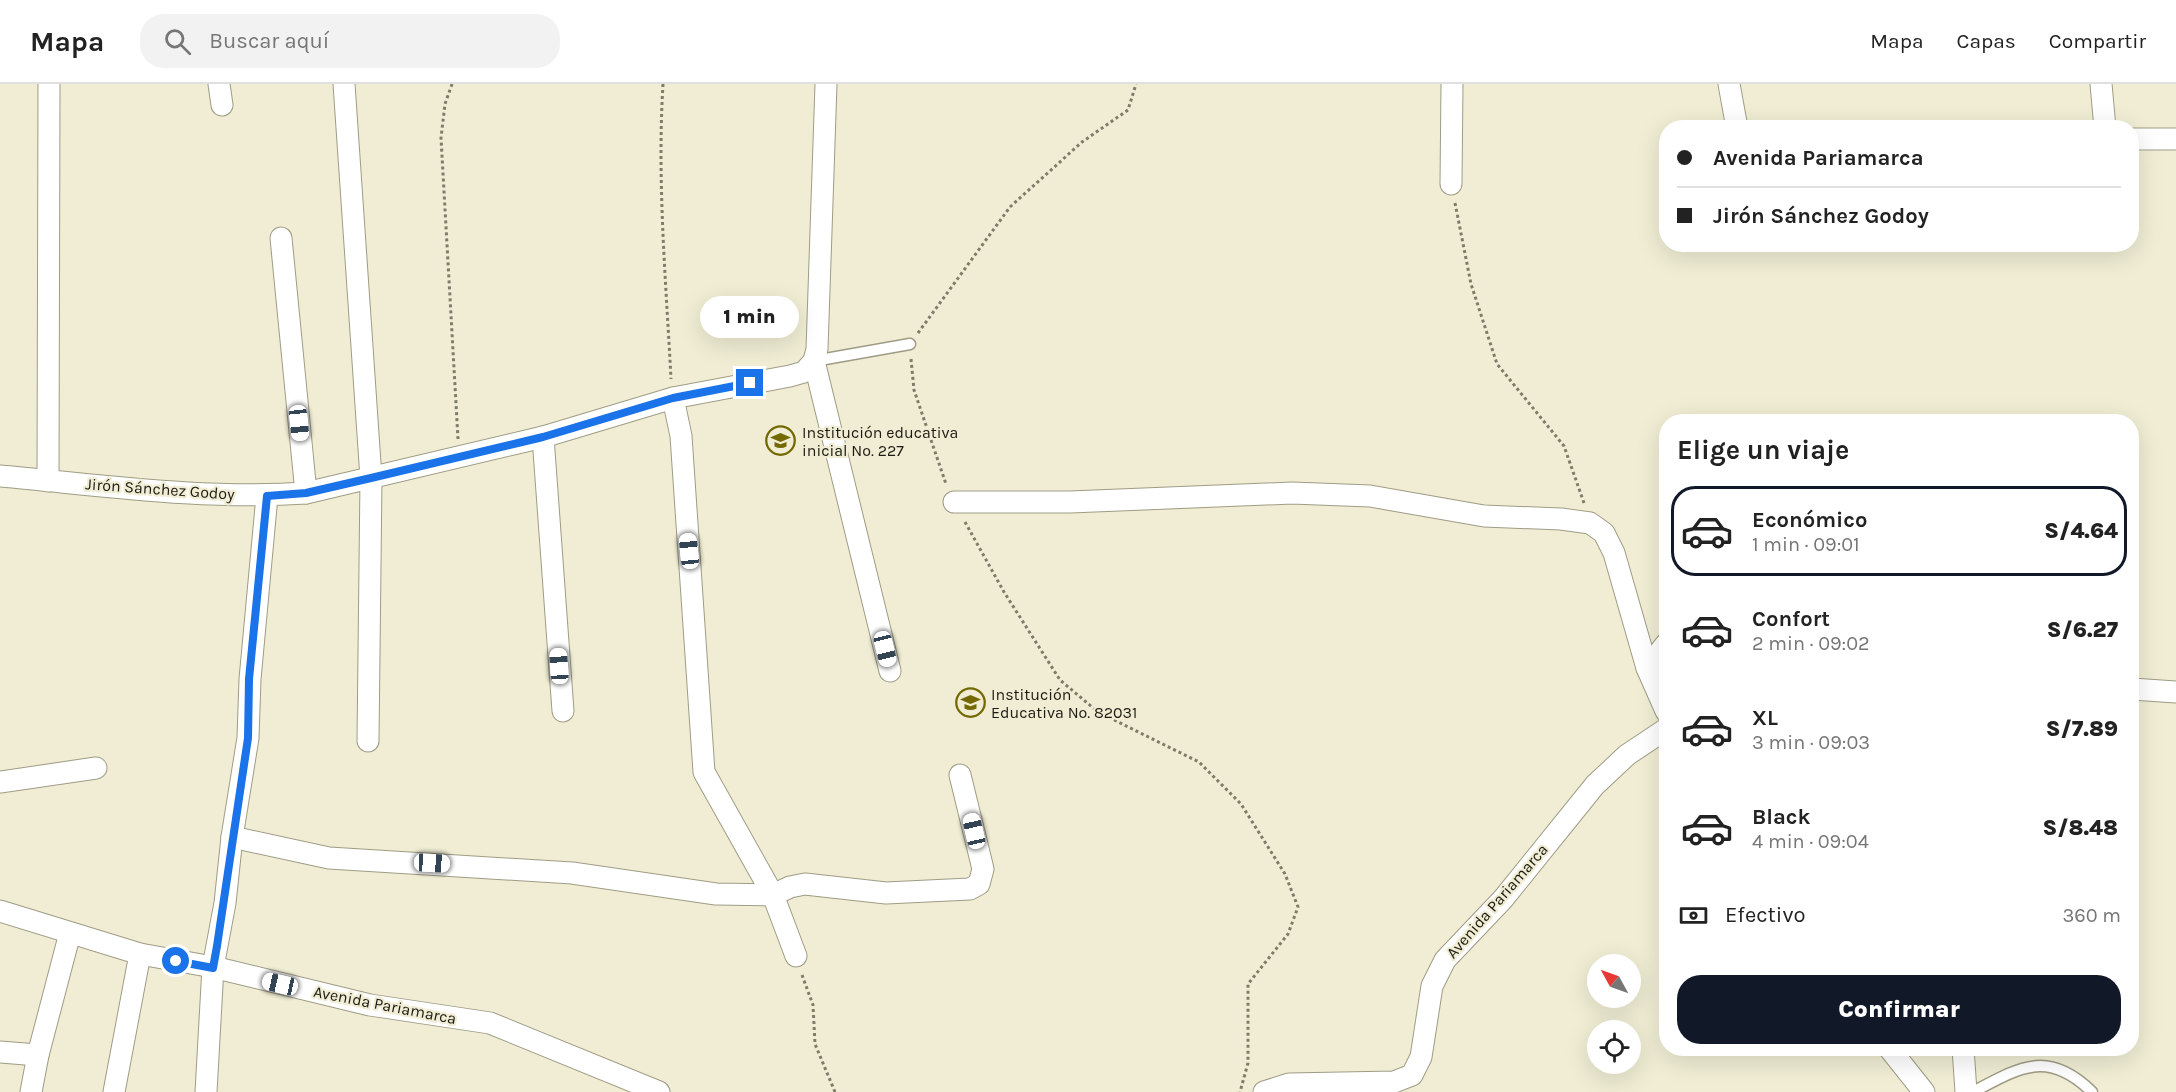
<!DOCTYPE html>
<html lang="es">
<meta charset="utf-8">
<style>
body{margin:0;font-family:Karla,sans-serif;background:#f2f2f2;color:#222;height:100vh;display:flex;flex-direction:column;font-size:22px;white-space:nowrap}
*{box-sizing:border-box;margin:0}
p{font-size:20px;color:#767676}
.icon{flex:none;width:33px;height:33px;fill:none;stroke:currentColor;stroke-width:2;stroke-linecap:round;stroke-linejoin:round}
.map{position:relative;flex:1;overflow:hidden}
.drawer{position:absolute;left:1659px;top:330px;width:480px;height:642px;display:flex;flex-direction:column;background:#fff;border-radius:24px;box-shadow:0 6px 24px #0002}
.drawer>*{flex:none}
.hud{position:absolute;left:1659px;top:36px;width:480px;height:132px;border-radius:24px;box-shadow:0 6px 24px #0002;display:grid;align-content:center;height:132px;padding:0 18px;background:#fff}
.needle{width:39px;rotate:310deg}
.tools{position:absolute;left:1587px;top:870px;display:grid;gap:12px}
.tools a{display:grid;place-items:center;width:54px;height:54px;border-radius:50%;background:#fff;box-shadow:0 6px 24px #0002;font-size:30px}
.end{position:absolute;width:27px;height:27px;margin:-14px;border:8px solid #1a73e8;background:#fff;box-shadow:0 0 0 3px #fff}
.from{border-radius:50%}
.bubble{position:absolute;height:42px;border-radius:21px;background:#fff;box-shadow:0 6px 24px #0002;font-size:20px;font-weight:800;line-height:42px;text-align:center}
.car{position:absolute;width:18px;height:36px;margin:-18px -9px;border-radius:8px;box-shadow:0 0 4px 2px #0007;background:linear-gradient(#fff 24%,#345 0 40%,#fff 0 76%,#345 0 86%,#fff 0)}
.hud b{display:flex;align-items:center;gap:21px;height:57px;font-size:22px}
.hud b+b{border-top:2px solid #e0e0e0}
.hud i{width:15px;height:15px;background:#222}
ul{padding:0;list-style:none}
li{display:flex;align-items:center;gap:18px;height:90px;margin:0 12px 9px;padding:0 6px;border:3px solid transparent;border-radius:24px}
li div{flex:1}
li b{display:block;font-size:22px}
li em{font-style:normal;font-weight:800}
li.on{border-color:#111827}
li>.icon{width:54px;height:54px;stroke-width:1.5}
h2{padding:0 18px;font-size:27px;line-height:72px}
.pay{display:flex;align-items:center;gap:15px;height:66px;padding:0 18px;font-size:22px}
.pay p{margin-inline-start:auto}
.primary-button{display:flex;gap:12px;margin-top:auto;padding:12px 18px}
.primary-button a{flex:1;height:69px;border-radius:24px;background:#111827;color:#fff;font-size:24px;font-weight:800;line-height:69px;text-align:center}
header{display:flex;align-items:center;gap:36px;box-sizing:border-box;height:84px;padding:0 30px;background:#fff;border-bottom:2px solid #e0e0e0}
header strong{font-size:28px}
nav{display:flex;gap:33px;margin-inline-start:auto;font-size:21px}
.search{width:420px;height:54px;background:#f2f2f2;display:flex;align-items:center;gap:15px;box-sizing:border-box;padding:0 21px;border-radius:24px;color:#767676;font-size:22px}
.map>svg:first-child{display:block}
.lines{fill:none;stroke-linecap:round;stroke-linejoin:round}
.service-casing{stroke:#9f9c85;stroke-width:13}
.minor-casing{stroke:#9f9c85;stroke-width:23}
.path{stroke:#7e7c6b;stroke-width:3;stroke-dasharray:3 3;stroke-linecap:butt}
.service{stroke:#fff;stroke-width:10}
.minor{stroke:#fff;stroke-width:21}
.route{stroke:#1a73e8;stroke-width:8}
.labels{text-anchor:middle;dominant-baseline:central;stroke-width:4.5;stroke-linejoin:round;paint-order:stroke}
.poi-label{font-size:16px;fill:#1c1b12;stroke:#f0edd4;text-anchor:start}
.street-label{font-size:16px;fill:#1c1b12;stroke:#f0edd4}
</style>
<header>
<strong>Mapa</strong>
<div class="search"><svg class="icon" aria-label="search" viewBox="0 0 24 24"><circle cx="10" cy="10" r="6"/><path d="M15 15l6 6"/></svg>Buscar aquí</div>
<nav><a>Mapa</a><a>Capas</a><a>Compartir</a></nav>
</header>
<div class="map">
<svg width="2176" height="1008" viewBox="0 0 2176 1008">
<rect width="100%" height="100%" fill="#f0edd4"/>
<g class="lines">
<defs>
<g id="service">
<path d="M814,277L910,260"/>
<path d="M1973,1008C2020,983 2048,965 2092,1008"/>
</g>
<g id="minor">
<path d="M219,0L222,21"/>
<path d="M344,0L371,394L368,657"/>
<path d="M826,0L817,265L814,277L890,587"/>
<path d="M1729,0L1737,44"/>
<path d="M2101,0L2105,44"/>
<path d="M2132,55H2176"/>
<path d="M1451,100L1452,0"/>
<path d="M281,154L306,409"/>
<path d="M673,314L681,352L704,688L773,811L796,872"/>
<path d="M543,353L563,627"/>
<path d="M0,392C101,401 204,416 306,409L543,353L673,314L790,292L804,288L814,277"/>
<path d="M48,397L49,0"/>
<path d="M954,418H1070L1292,409L1370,412L1484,432L1561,435L1590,439L1604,449L1614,469L1647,584L1666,627"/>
<path d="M1647,584L1666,560"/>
<path d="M2132,605L2176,608"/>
<path d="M0,698L96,684"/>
<path d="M232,753L329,774L572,789L716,810L773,811L790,803L805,800L886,809L970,805L979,800L983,785L960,691"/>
<path d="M0,827L140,870L213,883L370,921L490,939L659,1008"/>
<path d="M1889,964L1924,1008"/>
<path d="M1963,964L1966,1008"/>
<path d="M0,968L38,971"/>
<path d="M31,1008L38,971L70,849"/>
<path d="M114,1008L140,870"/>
<path d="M206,1008L213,883L225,819L232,753L248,654L250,595L267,412"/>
<path d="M1264,1008L1289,1000L1394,998L1412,991L1421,973L1432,902L1445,876L1503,815L1595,701L1627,671L1666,645"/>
</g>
</defs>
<!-- service casing -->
<use href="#service" class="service-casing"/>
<!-- minor casing -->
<use href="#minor" class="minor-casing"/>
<!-- path -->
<g class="path">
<path d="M452,0L445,20L441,54L458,355"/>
<path d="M663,0C657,98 666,197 671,295"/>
<path d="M1455,119L1471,200L1497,280L1564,362L1584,419"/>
<path d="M918,249L1010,123L1082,58L1128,26L1136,0"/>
<path d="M911,275L914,306L946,400"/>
<path d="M965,438L1004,508L1060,596L1098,628L1199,678L1241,720L1285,790L1298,823L1288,850L1248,900V979L1240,1008"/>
<path d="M802,891L813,921L815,960L835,1008"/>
</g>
<!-- service -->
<use href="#service" class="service"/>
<!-- minor -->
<use href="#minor" class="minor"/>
</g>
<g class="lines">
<!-- route -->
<path class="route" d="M176,877L213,884L217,862L248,654L249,595L267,412L306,409L371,394L543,353L673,314L750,299"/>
</g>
<!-- icons -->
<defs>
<symbol id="school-ring" viewBox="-11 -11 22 22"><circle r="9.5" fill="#f0edd4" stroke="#746800" stroke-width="1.5"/><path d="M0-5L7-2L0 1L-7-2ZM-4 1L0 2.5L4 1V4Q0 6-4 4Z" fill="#746800"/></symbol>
</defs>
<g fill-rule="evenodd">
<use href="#school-ring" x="764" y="340" width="33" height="33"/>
<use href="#school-ring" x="954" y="602" width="33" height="33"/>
</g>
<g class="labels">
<!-- poi labels -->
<g class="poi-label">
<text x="802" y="348">Institución educativa<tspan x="802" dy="18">inicial No. 227</tspan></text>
<text x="991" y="610">Institución<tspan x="991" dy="18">Educativa No. 82031</tspan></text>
</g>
<!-- street labels -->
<g class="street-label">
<text transform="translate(160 405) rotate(4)">Jirón Sánchez Godoy</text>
<text transform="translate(1497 817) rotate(-49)">Avenida Pariamarca</text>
<text transform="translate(385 921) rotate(11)">Avenida Pariamarca</text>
</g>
</g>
</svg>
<div class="tools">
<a><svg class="needle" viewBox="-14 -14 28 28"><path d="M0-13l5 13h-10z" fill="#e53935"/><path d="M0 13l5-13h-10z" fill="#767676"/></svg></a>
<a><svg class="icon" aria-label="locate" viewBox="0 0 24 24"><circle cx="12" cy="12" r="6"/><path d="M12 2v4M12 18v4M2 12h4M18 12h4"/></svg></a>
</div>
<i class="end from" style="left:176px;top:877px"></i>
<i class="end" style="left:750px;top:299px"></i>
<div class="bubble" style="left:700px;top:212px;width:99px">1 min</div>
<i class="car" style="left:299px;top:339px;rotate:174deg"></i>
<i class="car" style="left:689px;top:467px;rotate:354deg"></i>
<i class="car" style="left:885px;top:565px;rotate:166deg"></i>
<i class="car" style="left:559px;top:582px;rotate:356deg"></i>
<i class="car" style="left:974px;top:747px;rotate:347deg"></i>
<i class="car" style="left:432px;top:779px;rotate:93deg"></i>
<i class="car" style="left:280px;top:900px;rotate:283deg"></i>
<div class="hud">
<b><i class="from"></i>Avenida Pariamarca</b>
<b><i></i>Jirón Sánchez Godoy</b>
</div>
<section class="drawer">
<h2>Elige un viaje</h2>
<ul>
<li class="on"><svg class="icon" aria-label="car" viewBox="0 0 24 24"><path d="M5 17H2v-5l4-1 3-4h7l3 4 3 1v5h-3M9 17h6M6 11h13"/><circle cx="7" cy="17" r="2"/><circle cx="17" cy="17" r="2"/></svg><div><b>Económico</b><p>1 min · 09:01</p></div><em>S/4.64</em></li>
<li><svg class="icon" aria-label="car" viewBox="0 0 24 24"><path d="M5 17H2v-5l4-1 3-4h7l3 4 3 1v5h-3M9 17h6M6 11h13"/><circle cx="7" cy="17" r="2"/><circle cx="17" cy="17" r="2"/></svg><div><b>Confort</b><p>2 min · 09:02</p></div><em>S/6.27</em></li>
<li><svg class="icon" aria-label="car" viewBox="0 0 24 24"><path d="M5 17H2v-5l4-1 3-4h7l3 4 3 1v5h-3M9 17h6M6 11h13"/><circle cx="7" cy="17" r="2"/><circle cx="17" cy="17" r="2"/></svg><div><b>XL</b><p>3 min · 09:03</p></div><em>S/7.89</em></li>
<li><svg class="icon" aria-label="car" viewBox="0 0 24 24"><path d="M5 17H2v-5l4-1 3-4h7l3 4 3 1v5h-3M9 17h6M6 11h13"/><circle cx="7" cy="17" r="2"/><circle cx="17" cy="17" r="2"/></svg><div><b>Black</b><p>4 min · 09:04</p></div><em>S/8.48</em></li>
</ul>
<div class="pay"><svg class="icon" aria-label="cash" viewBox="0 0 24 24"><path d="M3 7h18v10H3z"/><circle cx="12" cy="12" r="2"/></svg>Efectivo<p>360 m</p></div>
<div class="primary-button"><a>Confirmar</a></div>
</section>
</div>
